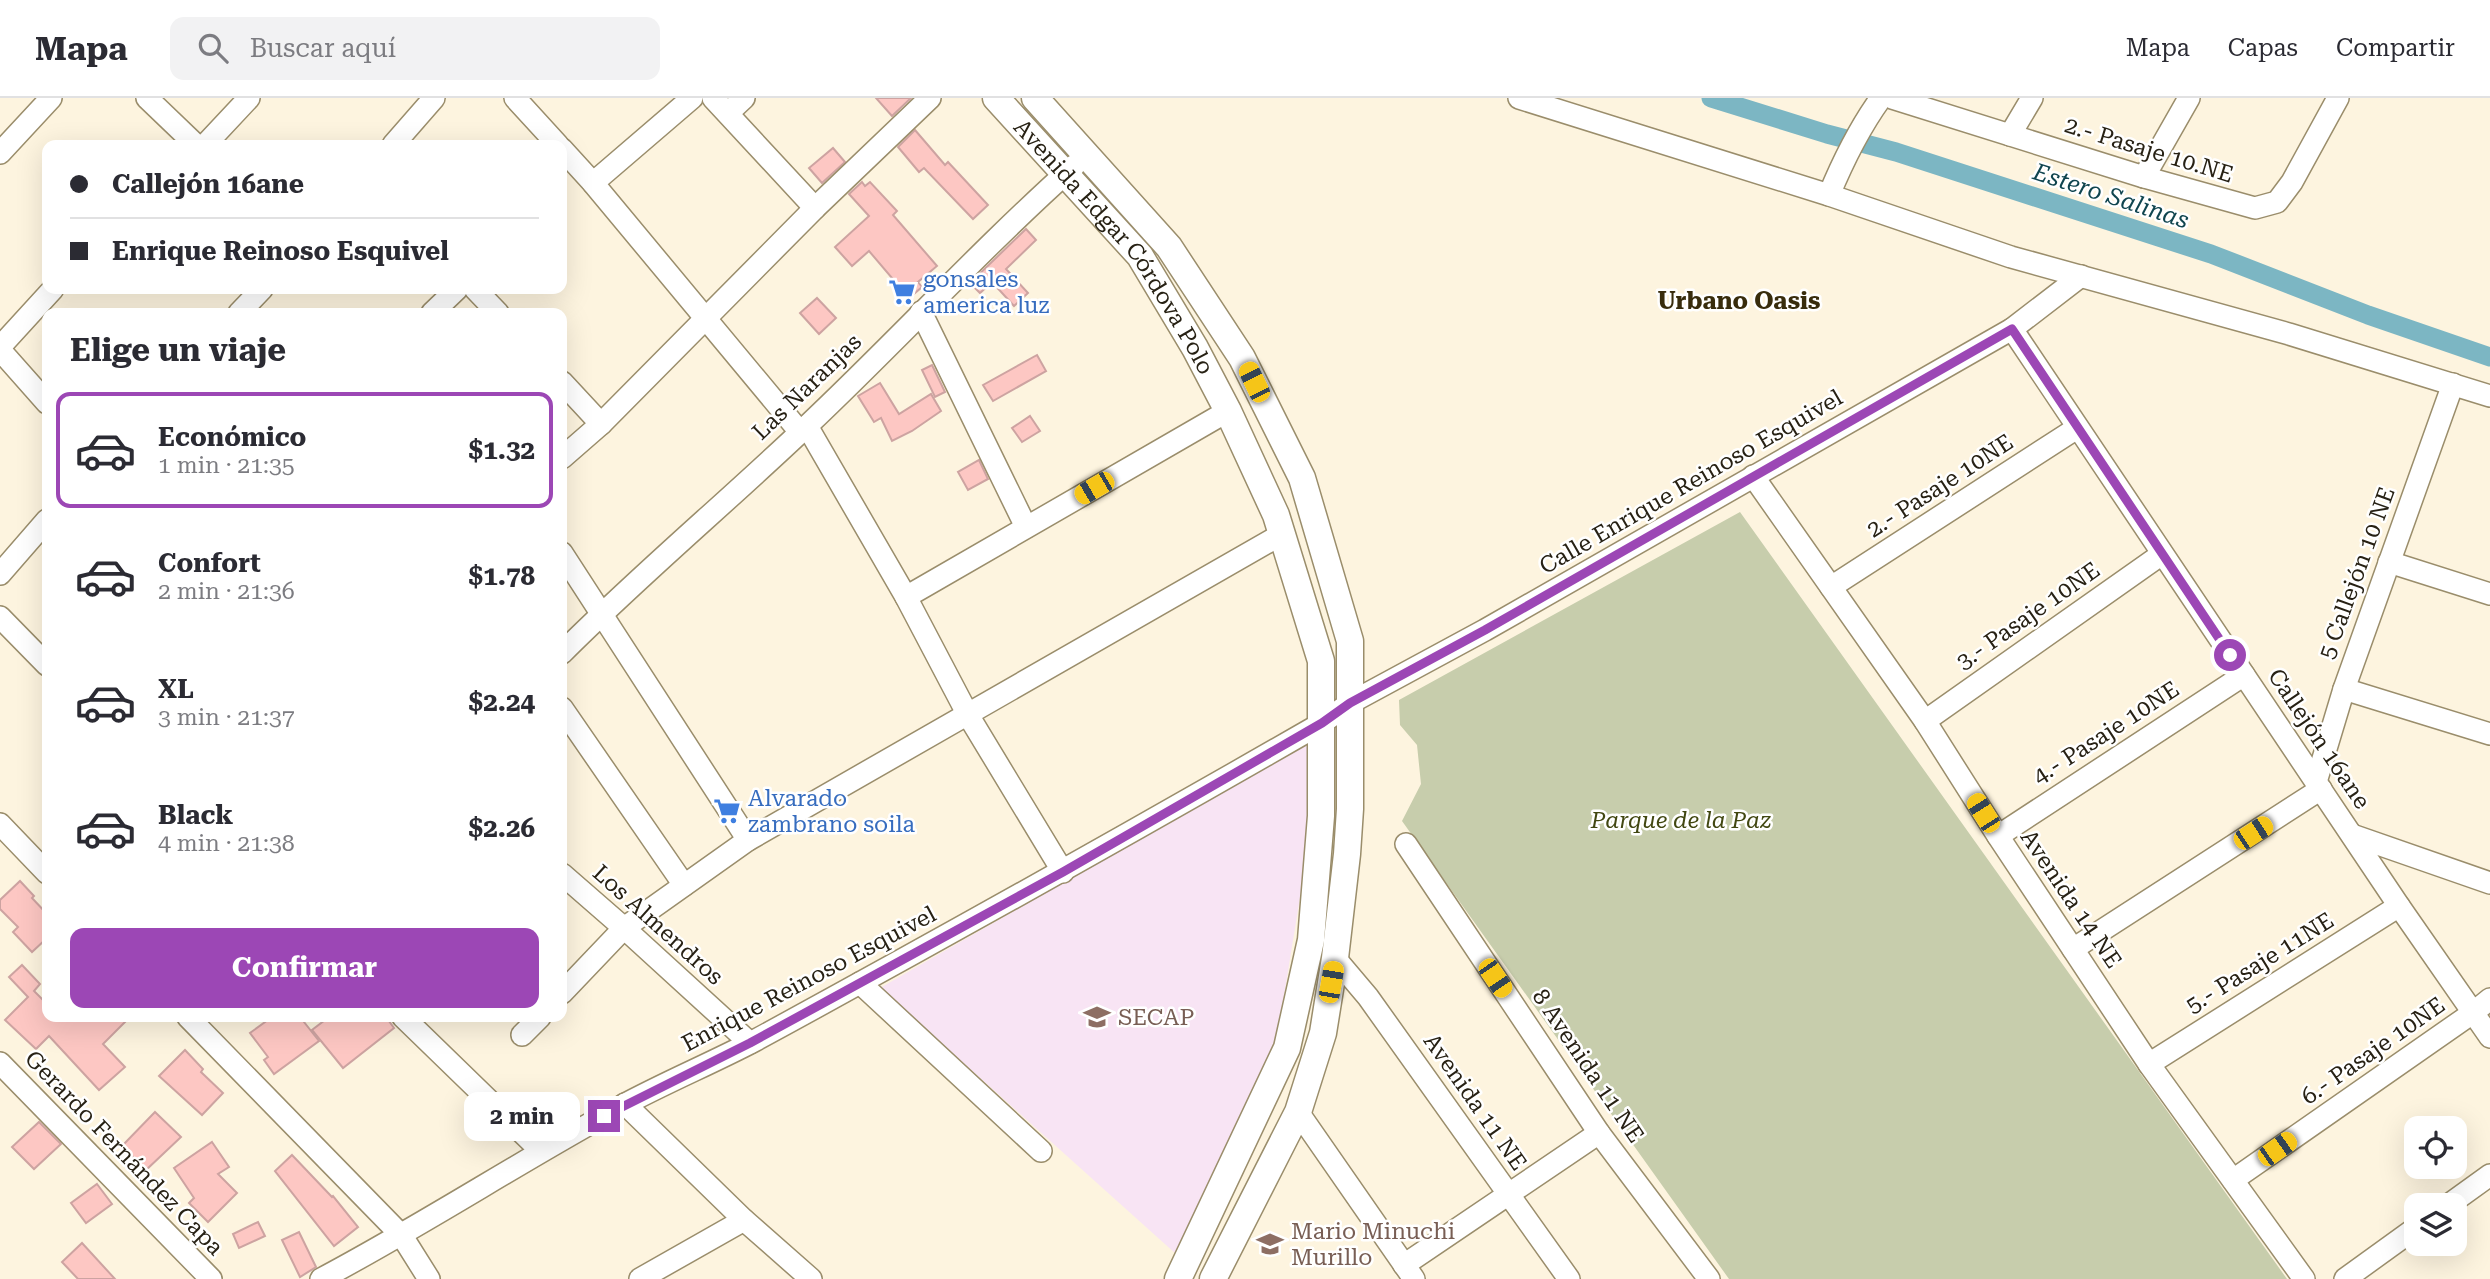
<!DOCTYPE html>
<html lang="es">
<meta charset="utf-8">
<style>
body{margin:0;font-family:"Roboto Serif",serif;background:#f2f2f3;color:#2b2b33;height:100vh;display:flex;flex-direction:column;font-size:26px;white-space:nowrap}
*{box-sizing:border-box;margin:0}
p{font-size:23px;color:#7c7c81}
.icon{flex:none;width:38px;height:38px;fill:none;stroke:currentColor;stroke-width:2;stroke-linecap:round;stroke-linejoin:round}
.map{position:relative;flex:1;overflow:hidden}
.details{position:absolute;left:42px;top:210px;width:525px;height:714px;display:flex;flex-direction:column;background:#fff;border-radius:14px;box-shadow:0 7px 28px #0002}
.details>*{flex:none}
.guide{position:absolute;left:42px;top:42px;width:525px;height:154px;border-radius:14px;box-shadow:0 7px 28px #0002;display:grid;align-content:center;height:154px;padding:0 28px;background:#fff}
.buttons{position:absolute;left:2404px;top:1018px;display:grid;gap:14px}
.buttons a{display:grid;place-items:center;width:63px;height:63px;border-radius:14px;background:#fff;box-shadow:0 7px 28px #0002;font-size:35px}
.end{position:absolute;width:32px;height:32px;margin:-16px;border:9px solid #9c47b5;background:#fff;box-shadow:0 0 0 4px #fff}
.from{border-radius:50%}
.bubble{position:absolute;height:49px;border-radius:14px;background:#fff;box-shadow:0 7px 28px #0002;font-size:23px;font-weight:700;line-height:49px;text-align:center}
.car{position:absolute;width:21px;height:42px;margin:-21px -10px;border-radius:9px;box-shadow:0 0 5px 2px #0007;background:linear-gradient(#f5c518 24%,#345 0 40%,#f5c518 0 76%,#345 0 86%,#f5c518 0)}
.guide b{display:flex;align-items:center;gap:24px;height:66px;font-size:26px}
.guide b+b{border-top:2px solid #e1e1e2}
.guide i{width:18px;height:18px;background:#2b2b33}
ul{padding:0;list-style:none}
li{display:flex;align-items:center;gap:21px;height:116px;margin:0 14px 10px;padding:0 14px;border:4px solid transparent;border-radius:14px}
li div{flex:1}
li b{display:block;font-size:26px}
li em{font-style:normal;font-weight:700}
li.selected{border-color:#9c47b5}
li>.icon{width:63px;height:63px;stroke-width:1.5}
h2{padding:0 28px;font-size:32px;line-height:84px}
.cta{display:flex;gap:14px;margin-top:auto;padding:14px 28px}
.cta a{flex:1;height:80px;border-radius:14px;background:#9c47b5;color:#fff;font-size:28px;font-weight:700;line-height:80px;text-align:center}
header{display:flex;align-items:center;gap:42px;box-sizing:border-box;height:98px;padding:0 35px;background:#fff;border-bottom:2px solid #e1e1e2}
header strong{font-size:33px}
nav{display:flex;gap:38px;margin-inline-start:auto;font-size:24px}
.search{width:490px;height:63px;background:#f2f2f3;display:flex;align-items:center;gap:18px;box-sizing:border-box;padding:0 24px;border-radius:14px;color:#7c7c81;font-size:26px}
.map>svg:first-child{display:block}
.education{fill:#f8e4f4}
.green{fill:#c7cdac}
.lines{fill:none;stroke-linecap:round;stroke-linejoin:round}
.canal{stroke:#7cb6c3;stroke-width:19}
.building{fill:#fdc7c3;stroke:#cda3a1;stroke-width:2}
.minor-casing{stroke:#9a8d6b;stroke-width:24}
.major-casing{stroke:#9a8d6b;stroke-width:29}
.minor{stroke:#fff;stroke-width:21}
.major{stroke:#fff;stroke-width:26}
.route{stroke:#9c47b5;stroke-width:9}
.labels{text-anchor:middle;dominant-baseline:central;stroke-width:5;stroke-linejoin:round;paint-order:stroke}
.street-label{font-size:23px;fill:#272114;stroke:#fff}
.shop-label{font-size:23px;fill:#366cbe;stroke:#fff;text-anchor:start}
.park-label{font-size:23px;font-style:italic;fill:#414711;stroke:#fff}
.education-label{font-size:23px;fill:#785e54;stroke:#fff;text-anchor:start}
.water-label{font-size:24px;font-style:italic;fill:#10454f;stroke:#fff}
.neighbourhood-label{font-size:24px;font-weight:bold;fill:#382c0c;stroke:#fff}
</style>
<header>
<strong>Mapa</strong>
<div class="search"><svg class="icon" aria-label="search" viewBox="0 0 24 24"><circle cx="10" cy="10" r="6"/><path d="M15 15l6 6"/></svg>Buscar aquí</div>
<nav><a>Mapa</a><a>Capas</a><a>Compartir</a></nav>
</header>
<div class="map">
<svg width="2490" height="1181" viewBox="0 0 2490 1181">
<rect width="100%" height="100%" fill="#fdf4df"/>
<!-- education -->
<path class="education" d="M1307,645L1311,732L1276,947L1176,1156L880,890Z"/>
<!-- green -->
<path class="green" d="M1740,414L2287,1181H1729L1402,723L1421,686L1417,647L1400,627L1399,602Z"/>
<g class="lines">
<!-- canal -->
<path class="canal" d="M1711,0L1827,36L1896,54L2211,156L2368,217L2490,259"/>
</g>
<!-- building -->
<g class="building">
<path d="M876,0H911L892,18Z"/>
<path d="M915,32L945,67L948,64L988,107L973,121L924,70L919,74L898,49Z"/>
<path d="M833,50L845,64L822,85L809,70Z"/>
<path d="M862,84L865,88L870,84L897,113L893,117L937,168L918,184L922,189L909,200L869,153L852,168L835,149L869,118L849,96Z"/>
<path d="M1026,131L1036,142L1006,171L1028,195L1014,208L992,184L980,195L970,185Z"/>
<path d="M817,200L836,220L819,236L800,215Z"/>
<path d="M1037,257L1046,273L993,303L983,287Z"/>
<path d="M932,267L945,294L935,299L922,272Z"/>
<path d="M880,285L899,316L931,296L941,313L912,333L892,343L881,320L874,324L858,298Z"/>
<path d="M1030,318L1040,333L1022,344L1012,330Z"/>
<path d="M979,362L988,381L968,392L958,374Z"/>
<path d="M20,783L34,798L32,800L47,816V840L32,854L13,834L18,829L0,811V802Z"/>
<path d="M22,867L40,886L34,893L47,906V919H130L103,946L125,969L99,992L49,938L36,951L5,922L28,899L9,879Z"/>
<path d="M272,919H300L319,943L274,976L264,962L268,959L250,935Z"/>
<path d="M329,919H386L394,930L343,970L312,932Z"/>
<path d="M185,952L203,971L201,974L223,995L202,1017L159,978Z"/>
<path d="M155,1014L181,1039L146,1072L122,1048Z"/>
<path d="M39,1024L61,1046L34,1071L12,1049Z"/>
<path d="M212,1044L229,1069L218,1076L237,1095L208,1124L189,1105L194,1100L174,1070Z"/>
<path d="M292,1057L332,1099L333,1098L358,1129L334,1148L275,1073Z"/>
<path d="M97,1086L112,1106L86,1125L71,1105Z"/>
<path d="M258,1124L265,1138L239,1150L233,1136Z"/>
<path d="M299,1134L316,1169L300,1179L282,1142Z"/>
<path d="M82,1145L115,1181H78L62,1164Z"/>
</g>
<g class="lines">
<defs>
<g id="minor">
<path d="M147,0L196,47"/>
<path d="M515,0L558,47"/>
<path d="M713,0L815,110"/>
<path d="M1519,0L1829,97L2011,159L2289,236L2490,298"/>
<path d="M1892,0L2144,79L2255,110L2277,104L2292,84L2338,0"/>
<path d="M728,15L744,0"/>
<path d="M2010,37L2032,0"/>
<path d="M205,47L249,0"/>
<path d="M393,47L434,0"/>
<path d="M562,51L593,85L800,334"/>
<path d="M0,55L51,0"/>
<path d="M2144,79L2189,0"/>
<path d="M593,85L692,0"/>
<path d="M1829,97C1843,63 1860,29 1881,0"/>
<path d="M475,191L498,215"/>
<path d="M921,214L1026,429"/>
<path d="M239,215L262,191"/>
<path d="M432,215L457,191"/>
<path d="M2012,231L2399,808L2490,939"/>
<path d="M0,249L53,191"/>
<path d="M0,252L47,305"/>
<path d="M562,284L601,326"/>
<path d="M807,328L906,499L968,617L1063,774"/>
<path d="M562,360L601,326L815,110L930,0"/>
<path d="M1753,378L1925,623L1998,738L2149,966L2304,1181"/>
<path d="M562,455L748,742"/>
<path d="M2389,464L2490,496"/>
<path d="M0,476L47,422"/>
<path d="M1831,489L2077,330"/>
<path d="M906,499L1228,313"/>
<path d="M0,519L47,567"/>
<path d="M562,555C641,476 727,404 808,327C898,242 982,150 1075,67"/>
<path d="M2344,591L2490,636"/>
<path d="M562,610L684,787"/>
<path d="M1925,623L2162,456"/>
<path d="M2316,684L2344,591L2453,286"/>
<path d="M0,726L47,775"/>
<path d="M2352,737L2490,785"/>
<path d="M1998,738L2244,577"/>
<path d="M1406,746L1599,1035L1709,1181"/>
<path d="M562,776L624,830L750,945"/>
<path d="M2073,851L2321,691"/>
<path d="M1335,860L1368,899L1569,1181"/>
<path d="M860,885L1041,1053"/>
<path d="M562,895L624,830L748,742L1282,436"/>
<path d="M188,919L402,1138L429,1181"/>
<path d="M403,919L541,1053"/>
<path d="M522,937L540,919"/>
<path d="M0,965L211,1181"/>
<path d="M2149,966L2399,808"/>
<path d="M625,1006L744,1122L811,1181"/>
<path d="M1298,1014L1414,1181"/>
<path d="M2233,1082L2474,914L2490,901"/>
<path d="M2447,1108L2490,1077"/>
<path d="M1404,1167L1599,1035"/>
<path d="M321,1181C423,1127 519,1064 620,1009C664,985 710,966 754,943C945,839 1134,733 1322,625L1350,605L1485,532L2012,231L2081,178"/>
<path d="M640,1181L744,1122"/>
<path d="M2345,1181L2417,1129"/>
</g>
<g id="major">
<path id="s1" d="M996,0L1140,158L1195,250L1228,313L1276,417L1321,563V718L1311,842L1287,950L1178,1181"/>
<path d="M1035,0L1169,149L1242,260L1302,380L1350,543V711L1347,756L1335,860L1323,935L1298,1014L1213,1181"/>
</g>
</defs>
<!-- minor casing -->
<use href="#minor" class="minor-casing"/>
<!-- major casing -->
<use href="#major" class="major-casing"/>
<!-- minor -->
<use href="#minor" class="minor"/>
<!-- major -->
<use href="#major" class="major"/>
</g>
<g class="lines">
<!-- route -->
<path class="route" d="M604,1018L750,945L838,897L1063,774L1322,625L1350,605L1485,532L2012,231L2230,557"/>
</g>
<!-- icons -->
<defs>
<symbol id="supermarket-bare" viewBox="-9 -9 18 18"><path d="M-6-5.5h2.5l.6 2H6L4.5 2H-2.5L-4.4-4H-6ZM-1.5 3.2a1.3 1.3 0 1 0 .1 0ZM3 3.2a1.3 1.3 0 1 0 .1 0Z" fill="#3f7fe0" stroke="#fff" stroke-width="2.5" paint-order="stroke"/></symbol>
<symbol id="university-bare" viewBox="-9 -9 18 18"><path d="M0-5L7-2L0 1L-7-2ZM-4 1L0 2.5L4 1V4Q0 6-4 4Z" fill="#8d6e63" stroke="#fff" stroke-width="2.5" paint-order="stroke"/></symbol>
<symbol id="school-bare" viewBox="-9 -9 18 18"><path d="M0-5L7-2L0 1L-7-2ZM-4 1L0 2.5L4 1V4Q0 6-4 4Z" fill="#8d6e63" stroke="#fff" stroke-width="2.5" paint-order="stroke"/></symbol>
</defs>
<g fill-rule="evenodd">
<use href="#supermarket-bare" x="883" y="175" width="38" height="38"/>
<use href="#supermarket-bare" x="708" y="694" width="38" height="38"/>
<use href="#university-bare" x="1078" y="900" width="38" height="38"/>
<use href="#school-bare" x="1251" y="1127" width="38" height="38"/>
</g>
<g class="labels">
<!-- street labels -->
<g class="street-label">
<text transform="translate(2149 52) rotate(17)">2.- Pasaje 10.NE</text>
<text stroke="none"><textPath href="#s1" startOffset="191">Avenida Edgar Córdova Polo</textPath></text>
<text transform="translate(807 289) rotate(-44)">Las Naranjas</text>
<text transform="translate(1691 384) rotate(-30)">Calle Enrique Reinoso Esquivel</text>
<text transform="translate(1940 388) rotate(-33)">2.- Pasaje 10NE</text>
<text transform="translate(2357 475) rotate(-70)">5 Callejón 10 NE</text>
<text transform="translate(2028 518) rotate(-35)">3.- Pasaje 10NE</text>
<text transform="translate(2106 635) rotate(-33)">4.- Pasaje 10NE</text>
<text transform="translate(2319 641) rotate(56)">Callejón 16ane</text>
<text transform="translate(2071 801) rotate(56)">Avenida 14 NE</text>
<text transform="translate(658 827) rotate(42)">Los Almendros</text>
<text transform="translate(2260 865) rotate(-32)">5.- Pasaje 11NE</text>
<text transform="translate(809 881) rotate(-28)">Enrique Reinoso Esquivel</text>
<text transform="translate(2373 953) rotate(-35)">6.- Pasaje 10NE</text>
<text transform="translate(1588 968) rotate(56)">8 Avenida 11 NE</text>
<text transform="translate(1475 1004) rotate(55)">Avenida 11 NE</text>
<text transform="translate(124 1055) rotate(46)">Gerardo Fernández Capa</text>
</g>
<!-- shop labels -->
<g class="shop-label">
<text x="923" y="181">gonsales<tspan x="923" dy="26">america luz</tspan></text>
<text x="748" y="700">Alvarado<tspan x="748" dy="26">zambrano soila</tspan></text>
</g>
<!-- park labels -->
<g class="park-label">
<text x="1681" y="722">Parque de la Paz</text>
</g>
<!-- education labels -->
<g class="education-label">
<text x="1118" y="919">SECAP</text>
<text x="1291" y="1133">Mario Minuchi<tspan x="1291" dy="26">Murillo</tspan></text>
</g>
<!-- water labels -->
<g class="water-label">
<text transform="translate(2111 98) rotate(18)">Estero Salinas</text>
</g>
<!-- neighbourhood labels -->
<g class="neighbourhood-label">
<text x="1739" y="203">Urbano Oasis</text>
</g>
</g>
</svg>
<div class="buttons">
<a><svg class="icon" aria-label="locate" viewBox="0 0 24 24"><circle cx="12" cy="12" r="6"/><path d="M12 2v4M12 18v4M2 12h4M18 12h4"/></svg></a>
<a><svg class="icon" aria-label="layers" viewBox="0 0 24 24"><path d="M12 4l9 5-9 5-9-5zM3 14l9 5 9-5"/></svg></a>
</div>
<i class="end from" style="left:2230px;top:557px"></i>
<i class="end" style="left:604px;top:1018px"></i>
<div class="bubble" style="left:464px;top:994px;width:116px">2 min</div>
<i class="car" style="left:1254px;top:284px;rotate:334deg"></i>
<i class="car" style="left:1094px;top:390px;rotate:240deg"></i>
<i class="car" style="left:1983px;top:715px;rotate:328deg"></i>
<i class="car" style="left:2253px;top:735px;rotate:57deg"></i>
<i class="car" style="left:1495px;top:880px;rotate:146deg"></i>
<i class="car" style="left:1331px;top:884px;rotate:10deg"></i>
<i class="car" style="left:2277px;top:1051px;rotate:55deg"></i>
<div class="guide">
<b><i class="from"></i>Callejón 16ane</b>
<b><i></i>Enrique Reinoso Esquivel</b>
</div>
<section class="details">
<h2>Elige un viaje</h2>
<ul>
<li class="selected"><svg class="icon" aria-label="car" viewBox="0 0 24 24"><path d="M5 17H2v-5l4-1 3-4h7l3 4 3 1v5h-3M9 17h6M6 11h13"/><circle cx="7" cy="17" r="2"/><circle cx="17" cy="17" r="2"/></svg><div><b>Económico</b><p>1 min · 21:35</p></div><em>$1.32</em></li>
<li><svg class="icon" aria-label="car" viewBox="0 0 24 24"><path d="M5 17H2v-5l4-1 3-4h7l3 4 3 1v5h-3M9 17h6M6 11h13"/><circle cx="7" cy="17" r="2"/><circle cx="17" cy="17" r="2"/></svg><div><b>Confort</b><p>2 min · 21:36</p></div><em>$1.78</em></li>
<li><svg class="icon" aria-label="car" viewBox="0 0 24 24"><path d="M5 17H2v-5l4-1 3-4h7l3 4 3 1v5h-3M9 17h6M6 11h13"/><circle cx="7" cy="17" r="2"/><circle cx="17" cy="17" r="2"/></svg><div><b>XL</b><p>3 min · 21:37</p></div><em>$2.24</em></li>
<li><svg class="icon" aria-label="car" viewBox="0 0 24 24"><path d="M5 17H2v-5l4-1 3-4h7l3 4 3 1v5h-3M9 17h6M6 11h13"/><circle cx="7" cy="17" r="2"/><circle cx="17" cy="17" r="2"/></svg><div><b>Black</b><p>4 min · 21:38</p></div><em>$2.26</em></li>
</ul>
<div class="cta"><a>Confirmar</a></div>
</section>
</div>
